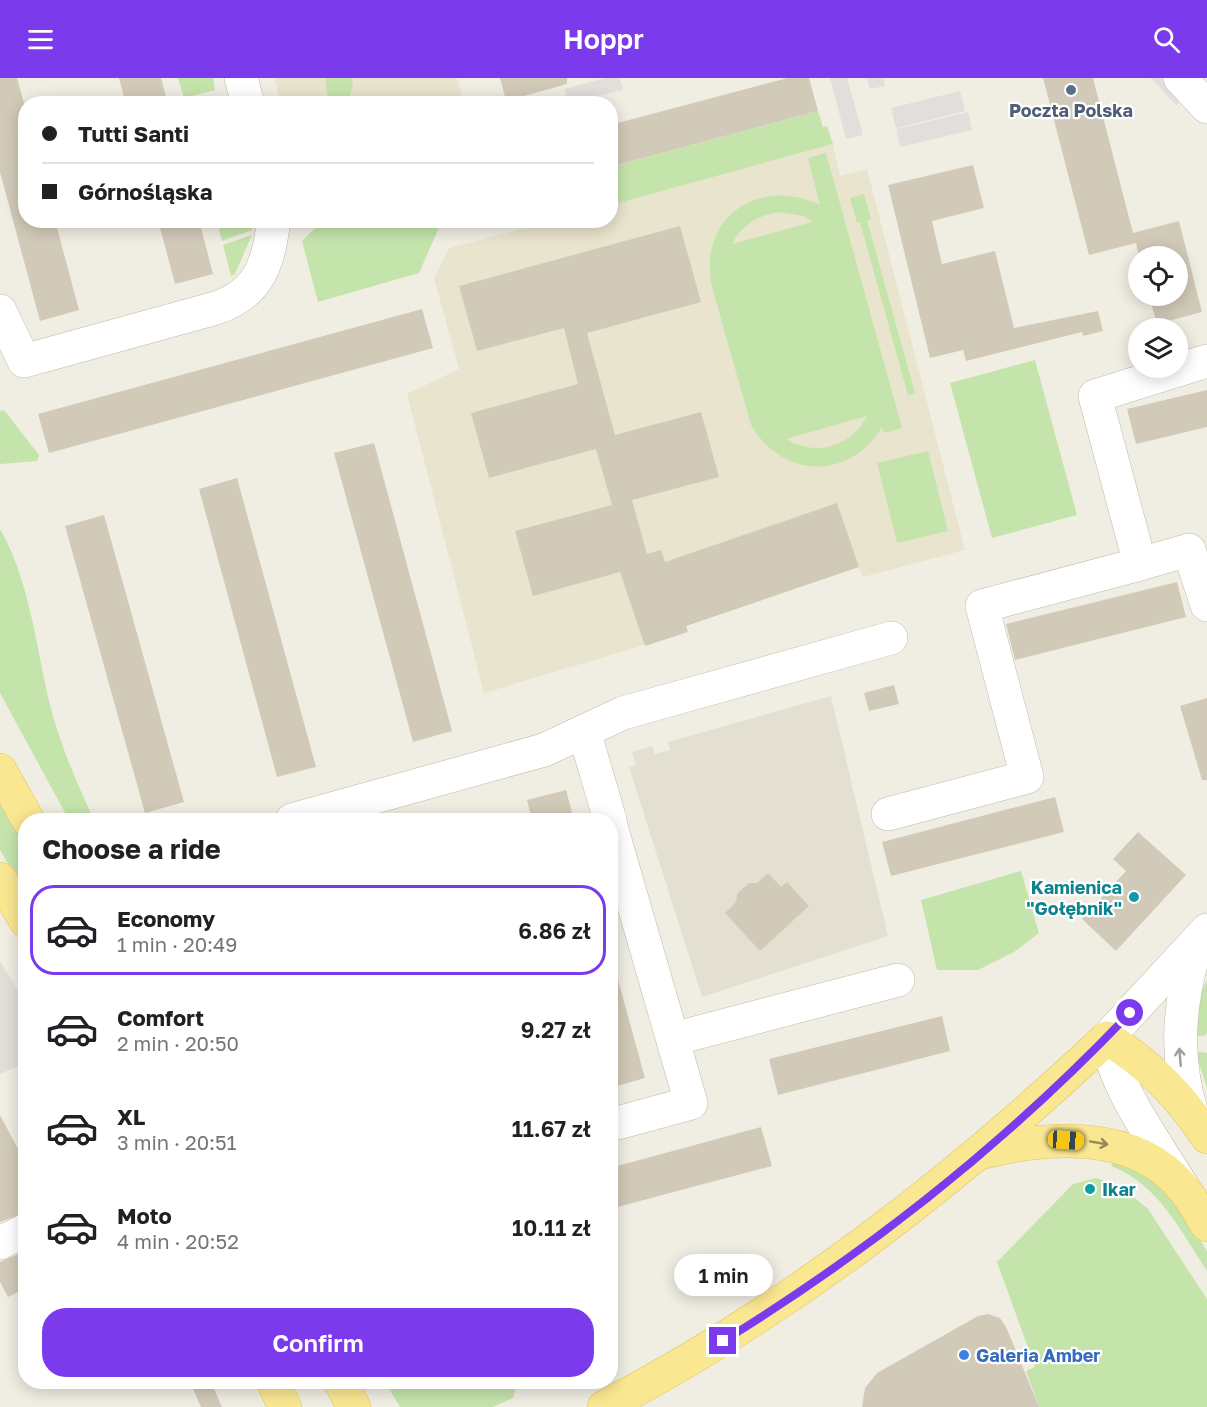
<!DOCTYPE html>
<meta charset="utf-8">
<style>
body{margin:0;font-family:"Golos Text",sans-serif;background:#f6f6f6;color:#202124;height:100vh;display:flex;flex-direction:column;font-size:22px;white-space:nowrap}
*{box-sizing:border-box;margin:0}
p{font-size:20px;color:#757577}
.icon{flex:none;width:33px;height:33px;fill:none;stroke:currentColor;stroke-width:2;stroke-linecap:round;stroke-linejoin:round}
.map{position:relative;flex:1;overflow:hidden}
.details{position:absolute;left:18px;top:735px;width:600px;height:576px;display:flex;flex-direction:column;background:#fff;border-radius:24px;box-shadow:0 3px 15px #0003}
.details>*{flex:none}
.banner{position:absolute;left:18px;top:18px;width:600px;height:132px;border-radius:24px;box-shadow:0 3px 15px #0003;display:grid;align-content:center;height:132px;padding:0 24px;background:#fff}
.buttons{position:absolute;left:1128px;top:168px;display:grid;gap:12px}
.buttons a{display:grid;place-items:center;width:60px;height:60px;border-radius:50%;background:#fff;box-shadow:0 3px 15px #0003;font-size:30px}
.end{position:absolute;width:27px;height:27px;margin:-14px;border:8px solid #7c3aed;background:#fff;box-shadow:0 0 0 3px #fff}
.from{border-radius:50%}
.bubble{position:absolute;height:42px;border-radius:21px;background:#fff;box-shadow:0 3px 15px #0003;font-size:20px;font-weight:600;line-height:42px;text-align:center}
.car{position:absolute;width:18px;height:36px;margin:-18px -9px;border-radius:8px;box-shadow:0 0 4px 2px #0007;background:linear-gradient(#f5c518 24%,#345 0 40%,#f5c518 0 76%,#345 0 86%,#f5c518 0)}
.banner b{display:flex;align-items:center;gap:21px;height:57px;font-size:22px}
.banner b+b{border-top:2px solid #e0e0e0}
.banner i{width:15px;height:15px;background:#202124}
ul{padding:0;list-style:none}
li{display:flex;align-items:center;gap:18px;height:90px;margin:0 12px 9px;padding:0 12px;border:3px solid transparent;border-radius:24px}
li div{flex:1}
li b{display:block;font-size:22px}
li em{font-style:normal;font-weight:600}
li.active{border-color:#7c3aed}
li>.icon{width:54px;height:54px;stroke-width:1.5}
h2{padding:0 24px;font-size:27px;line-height:72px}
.button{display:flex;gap:12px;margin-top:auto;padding:12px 24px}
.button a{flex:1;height:69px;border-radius:24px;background:#7c3aed;color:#fff;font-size:24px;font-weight:600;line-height:69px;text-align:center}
header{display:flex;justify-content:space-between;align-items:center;height:78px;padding:0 24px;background:#7c3aed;color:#fff;font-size:27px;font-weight:600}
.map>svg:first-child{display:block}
.residential{fill:#e4e0d1}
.industrial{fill:#e2dfd8}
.education{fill:#e9e4cd}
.green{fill:#c5e4ac;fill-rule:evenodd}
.parking{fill:#e1dfdb}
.building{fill:#d2cab9}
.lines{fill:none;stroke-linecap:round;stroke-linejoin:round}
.minor-casing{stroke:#beb9a9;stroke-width:34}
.major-casing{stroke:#dec563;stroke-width:34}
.minor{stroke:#fff;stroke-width:33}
.major{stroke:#fae792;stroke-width:33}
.oneway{stroke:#a09e99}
.oneway2{stroke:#958a5e}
.route{stroke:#7c3aed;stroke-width:8}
.service-dot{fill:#5c6f8a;stroke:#fff;stroke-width:2}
.culture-dot{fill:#0f9aa8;stroke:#fff;stroke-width:2}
.shop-dot{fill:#3f7fe0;stroke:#fff;stroke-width:2}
.labels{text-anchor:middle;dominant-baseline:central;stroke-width:4.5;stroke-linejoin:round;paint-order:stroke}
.service-label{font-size:18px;font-weight:bold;fill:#4e5e75;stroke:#fff}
.culture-label{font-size:18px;font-weight:bold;fill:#0d838f;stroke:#fff;text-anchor:end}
.shop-label{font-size:18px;font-weight:bold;fill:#366cbe;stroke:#fff;text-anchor:start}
</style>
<header><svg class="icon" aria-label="menu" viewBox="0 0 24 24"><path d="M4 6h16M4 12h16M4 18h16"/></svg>Hoppr<svg class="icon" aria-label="search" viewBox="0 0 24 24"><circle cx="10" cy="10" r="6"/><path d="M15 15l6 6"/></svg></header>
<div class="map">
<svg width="1207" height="1329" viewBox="0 0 1207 1329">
<rect width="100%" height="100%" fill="#f0eee3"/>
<!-- residential -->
<path class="residential" d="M831,618L888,858L702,919L629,689L636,687L632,674L652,668L655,676L670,672L668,664Z"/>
<!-- industrial -->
<path class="industrial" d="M0,883L26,926L25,985L0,996Z"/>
<!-- education -->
<g class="education">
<path d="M274,0H457L464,25H281Z"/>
<path d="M833,66L840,98L867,91L965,472L863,499L859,489L686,548L688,554L484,615L407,316L459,291L434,200L449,170L553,143L610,142L611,127Z"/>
</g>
<!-- green -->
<g class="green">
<path d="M178,0H213L215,12L184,20Z"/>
<path d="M325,0H352L353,7L347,25H329Z"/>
<path d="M818,33L823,49L827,48L833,66L611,127V89Z"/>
<path d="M826,75L902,350L884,355L882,349C849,403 783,401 751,347L712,209C697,139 759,98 820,127L808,80ZM780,134L803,138L813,144L732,166C742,147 758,137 780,134ZM867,338C851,369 816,379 786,361Z"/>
<path d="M864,116L871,141L867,142L915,315L908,317L860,144L857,145L850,120Z"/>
<path d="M217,143H251L252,152L222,163Z"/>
<path d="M313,143V142L442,143L419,195L318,224L302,163L315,150Z"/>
<path d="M252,157L235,196L231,198L223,167Z"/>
<path d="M1035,282L1077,437L992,460L950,305Z"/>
<path d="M4,332L39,377L37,383L0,386V333Z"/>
<path d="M928,373L948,453L897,465L877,385Z"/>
<path d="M0,451C30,503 36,569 50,627C60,667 77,705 94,742H69L0,615Z"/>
<path d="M0,721L25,766V814L0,772Z"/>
<path d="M1021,793L1039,855L1014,874L978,892H937L921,822Z"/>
<path d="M1207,902V955L1204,958H1194L1200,916Z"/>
<path d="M1195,973L1207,975V1010Z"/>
<path d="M1115,1076L1132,1082L1174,1121L1207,1173V1193C1180,1152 1159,1107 1111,1088Z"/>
<path d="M1096,1100L1121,1108L1148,1131L1207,1221V1329H1039L1026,1293L1035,1289L997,1184L1073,1106Z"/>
<path d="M385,1304H517L513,1320L493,1329H400Z"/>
</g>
<!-- parking -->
<g class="parking">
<path d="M605,0H620L623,12L568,25L564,11Z"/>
<path d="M830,0H847L863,57L846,61Z"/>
<path d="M867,0H884L885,8L870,11Z"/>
<path d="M1151,0H1164L1183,21L1176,27Z"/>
<path d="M960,13L965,33L896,50L891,30Z"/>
<path d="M968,34L972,52L900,69L896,51Z"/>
</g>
<!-- building -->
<g class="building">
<path d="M0,0H17L26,33V142H55L79,232L40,243L0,94Z"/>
<path d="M119,0H161L168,26H126Z"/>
<path d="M500,0H567V6L506,23Z"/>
<path d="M788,0H809L818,33L610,89V47Z"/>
<path d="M1043,0H1093L1133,155L1179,143L1202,234L1157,246L1149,218H1178V178H1139L1136,165L1089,177Z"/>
<path d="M973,87L984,130L932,143L942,186L995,173L1014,250L1098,233L1103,253L1083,258L1082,254L966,283L963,272L930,280L888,107Z"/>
<path d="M158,142H199L213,196L175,206Z"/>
<path d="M680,148L701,224L587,255L615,357L701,334L719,399L632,422L647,476L661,472L665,484L837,425L859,489L686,548L688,554L645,568L620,494L533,518L515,453L612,427L596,371L489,400L471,335L578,306L564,250L477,273L459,208Z"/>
<path d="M422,231L433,270L49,375L38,336Z"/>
<path d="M1207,312V349L1136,366L1127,331Z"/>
<path d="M374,365L452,653L413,664L334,375Z"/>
<path d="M237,400L316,689L277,699L199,411Z"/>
<path d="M104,437L184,724L145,735L65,448Z"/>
<path d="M1177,504L1186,539L1015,582L1006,546Z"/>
<path d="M894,607L899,626L869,633L864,615Z"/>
<path d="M1207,620V702H1202L1180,628Z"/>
<path d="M566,712L574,742H532L527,722Z"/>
<path d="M1055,719L1064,754L891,798L882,764Z"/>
<path d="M1138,754L1186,797L1116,873L1082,841L1126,793L1113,781Z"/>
<path d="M768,795L781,809L787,804L809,828L760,873L725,835L736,824L737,816L749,805H757Z"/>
<path d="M617,898L645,1000L610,1010V899Z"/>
<path d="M942,938L950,973L778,1017L769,981Z"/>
<path d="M0,1037L26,1086V1134L0,1144Z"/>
<path d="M761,1049L772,1088L610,1131V1090Z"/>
<path d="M26,1173V1210L8,1219L0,1204V1184Z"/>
<path d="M988,1236L1000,1240L1007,1251L1039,1329H862L865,1310L877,1295L978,1238Z"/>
<path d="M190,1304H211L222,1329H201Z"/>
</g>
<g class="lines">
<defs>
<g id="minor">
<path d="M241,0L248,26"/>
<path d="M1180,0L1207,29"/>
<path d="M0,233L24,283L216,230C260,215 268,186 274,142"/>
<path d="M1140,486L1189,472L1207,527"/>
<path d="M584,653L610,742"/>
<path d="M888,736L1027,699L982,528L1140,486L1095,318L1207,283"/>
<path d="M292,742L544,672L623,635L891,560"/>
<path d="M610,745L691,1025L610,1047"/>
<path d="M673,961L898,902"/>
<path d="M1192,1036C1174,978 1179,924 1196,867"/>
<path d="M1182,1108C1155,1063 1115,1011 1107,960L1207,852"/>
<path d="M0,1165L26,1152"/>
</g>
<g id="major">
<path d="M0,692L28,742"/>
<path d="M0,801L26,843"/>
<path d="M980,1075C1045,1058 1134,1051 1182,1109C1192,1120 1199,1135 1207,1147"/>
<path d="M273,1304L285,1329"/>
<path d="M340,1304L354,1329"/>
<path d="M604,1329C791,1231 954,1104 1107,960C1147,985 1181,1018 1207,1059"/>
</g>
</defs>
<!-- minor casing -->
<use href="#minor" class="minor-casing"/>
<!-- major casing -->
<use href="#major" class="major-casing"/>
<!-- minor -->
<use href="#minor" class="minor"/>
<!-- major -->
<use href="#major" class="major"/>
</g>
<!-- one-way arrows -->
<defs><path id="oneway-shaft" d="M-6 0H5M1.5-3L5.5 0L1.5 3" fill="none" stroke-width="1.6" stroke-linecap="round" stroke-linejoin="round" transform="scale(1.5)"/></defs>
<use class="oneway" href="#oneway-shaft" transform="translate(1180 979) rotate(-95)"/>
<use class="oneway2" href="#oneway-shaft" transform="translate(1099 1065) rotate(10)"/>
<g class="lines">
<!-- route -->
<path class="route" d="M723,1263C871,1172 1011,1060 1130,935"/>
</g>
<!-- markers -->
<circle class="service-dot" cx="1071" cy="12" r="6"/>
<g class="culture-dot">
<circle cx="1134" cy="819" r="6"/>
<circle cx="1090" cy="1111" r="6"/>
</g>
<circle class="shop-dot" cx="964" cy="1277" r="6"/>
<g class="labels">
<!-- service labels -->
<g class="service-label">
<text x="1071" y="32">Poczta Polska</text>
</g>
<!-- culture labels -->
<g class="culture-label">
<text x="1122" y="809">Kamienica<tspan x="1122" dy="21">"Gołębnik"</tspan></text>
<text x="1102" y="1111" text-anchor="start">Ikar</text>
</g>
<!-- shop labels -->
<g class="shop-label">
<text x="976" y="1277">Galeria Amber</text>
</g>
</g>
</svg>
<div class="buttons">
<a><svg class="icon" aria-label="locate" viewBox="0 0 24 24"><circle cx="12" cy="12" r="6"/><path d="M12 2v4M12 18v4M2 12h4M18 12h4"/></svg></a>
<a><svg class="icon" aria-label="layers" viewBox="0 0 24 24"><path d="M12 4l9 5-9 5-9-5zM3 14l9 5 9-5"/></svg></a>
</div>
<i class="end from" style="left:1130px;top:935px"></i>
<i class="end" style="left:723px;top:1263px"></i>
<div class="bubble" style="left:674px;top:1176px;width:99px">1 min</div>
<i class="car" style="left:1066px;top:1062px;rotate:94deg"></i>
<div class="banner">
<b><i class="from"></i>Tutti Santi</b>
<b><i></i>Górnośląska</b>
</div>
<section class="details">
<h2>Choose a ride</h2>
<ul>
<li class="active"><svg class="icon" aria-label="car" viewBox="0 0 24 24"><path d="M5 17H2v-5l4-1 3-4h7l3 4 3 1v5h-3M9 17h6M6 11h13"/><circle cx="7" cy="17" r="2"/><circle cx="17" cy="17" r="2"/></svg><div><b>Economy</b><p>1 min · 20:49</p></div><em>6.86 zł</em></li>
<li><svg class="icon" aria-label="car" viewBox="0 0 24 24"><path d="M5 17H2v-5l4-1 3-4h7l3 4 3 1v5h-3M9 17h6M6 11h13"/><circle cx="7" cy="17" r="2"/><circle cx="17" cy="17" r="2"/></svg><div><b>Comfort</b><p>2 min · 20:50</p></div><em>9.27 zł</em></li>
<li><svg class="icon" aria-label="car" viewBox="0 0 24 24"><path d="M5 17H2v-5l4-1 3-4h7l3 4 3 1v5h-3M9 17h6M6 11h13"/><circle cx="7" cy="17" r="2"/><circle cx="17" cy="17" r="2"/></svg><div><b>XL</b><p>3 min · 20:51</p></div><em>11.67 zł</em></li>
<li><svg class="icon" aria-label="car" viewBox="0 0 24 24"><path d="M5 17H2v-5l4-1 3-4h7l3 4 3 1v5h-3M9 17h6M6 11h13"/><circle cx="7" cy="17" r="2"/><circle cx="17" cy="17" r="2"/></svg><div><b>Moto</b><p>4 min · 20:52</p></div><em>10.11 zł</em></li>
</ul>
<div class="button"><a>Confirm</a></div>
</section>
</div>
